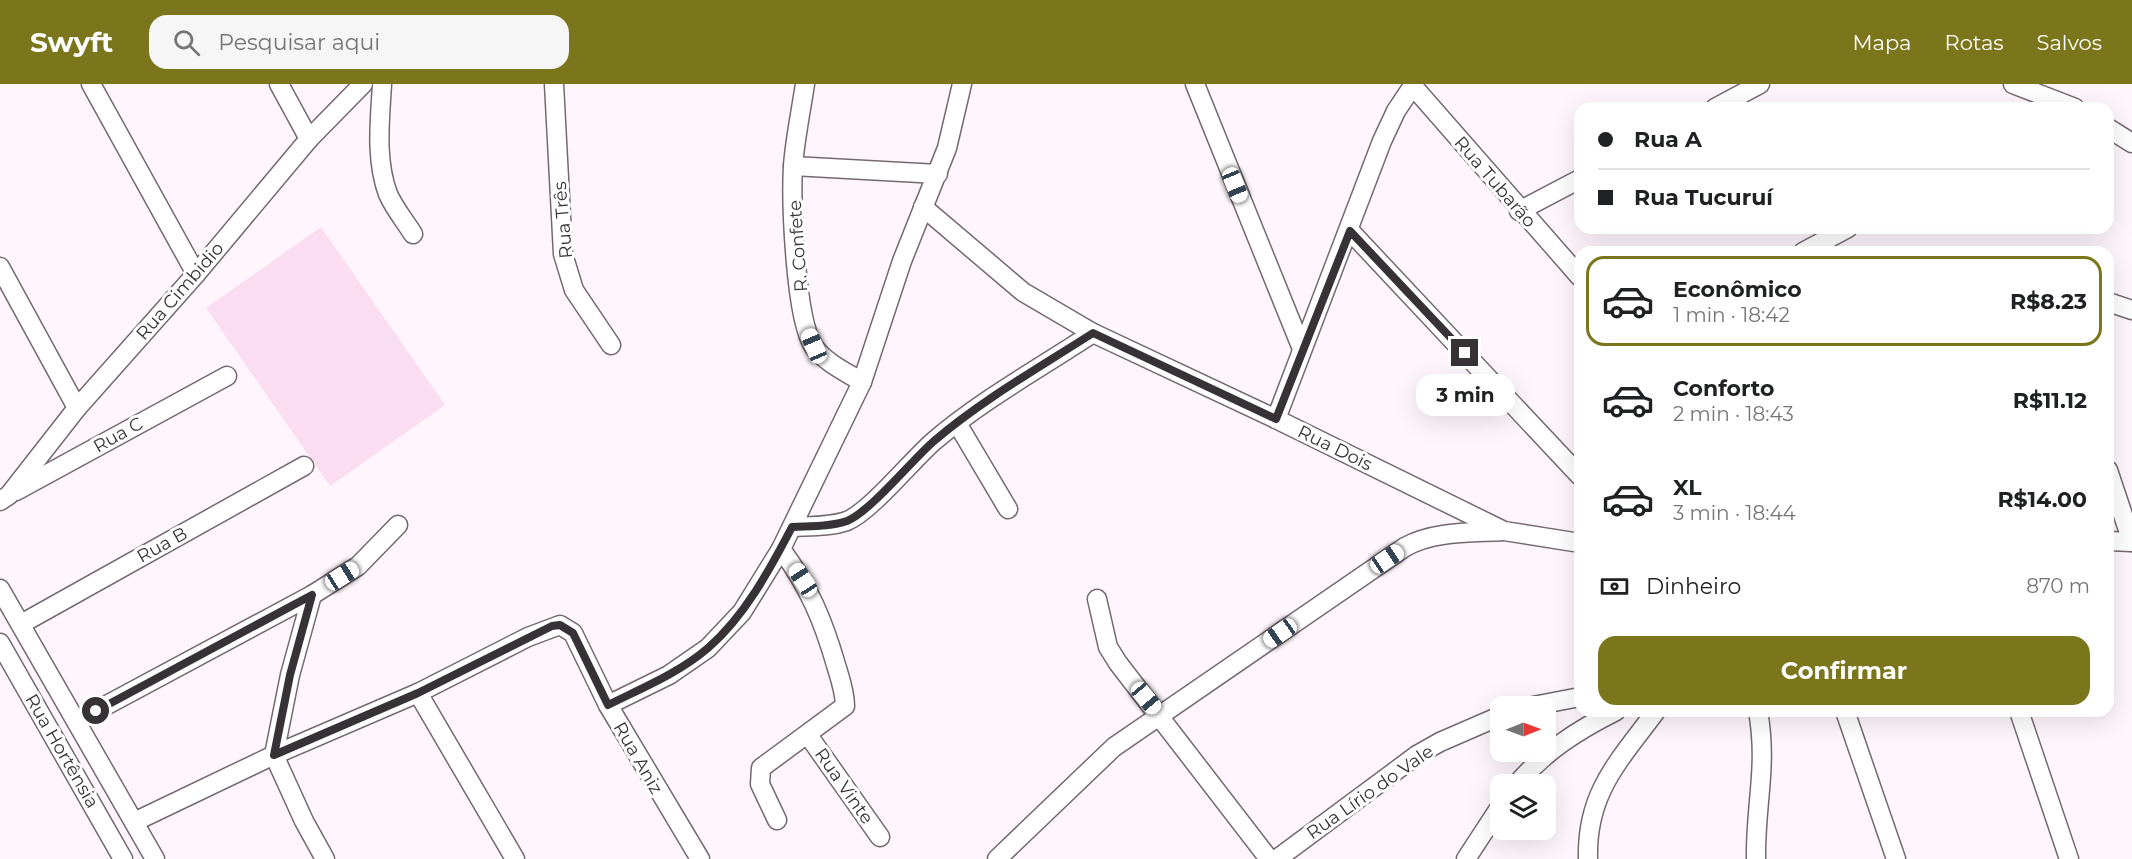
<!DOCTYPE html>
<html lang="pt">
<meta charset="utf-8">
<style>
body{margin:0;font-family:Montserrat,sans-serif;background:#f6f6f6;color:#202124;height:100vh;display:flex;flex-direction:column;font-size:22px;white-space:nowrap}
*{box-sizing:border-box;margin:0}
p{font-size:20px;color:#757577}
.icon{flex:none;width:33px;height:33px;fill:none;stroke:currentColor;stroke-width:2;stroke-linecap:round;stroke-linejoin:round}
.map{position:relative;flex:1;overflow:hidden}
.drawer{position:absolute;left:1574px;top:162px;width:540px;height:471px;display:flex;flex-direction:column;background:#fff;border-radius:18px;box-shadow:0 6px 24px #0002}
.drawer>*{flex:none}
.guide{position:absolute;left:1574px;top:18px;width:540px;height:132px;border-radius:18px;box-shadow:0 6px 24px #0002;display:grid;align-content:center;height:132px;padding:0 24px;background:#fff}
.needle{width:39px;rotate:89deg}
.buttons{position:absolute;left:1490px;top:612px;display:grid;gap:12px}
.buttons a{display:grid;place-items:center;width:66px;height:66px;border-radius:12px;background:#fff;box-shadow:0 6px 24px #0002;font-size:30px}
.end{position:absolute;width:27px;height:27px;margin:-14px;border:8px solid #373235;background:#fff;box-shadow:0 0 0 3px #fff}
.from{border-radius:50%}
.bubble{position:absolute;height:42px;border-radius:18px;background:#fff;box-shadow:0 6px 24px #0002;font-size:20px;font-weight:700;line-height:42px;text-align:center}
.car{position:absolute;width:18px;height:36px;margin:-18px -9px;border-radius:8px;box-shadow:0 0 4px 2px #0007;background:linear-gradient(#fff 24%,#345 0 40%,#fff 0 76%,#345 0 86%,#fff 0)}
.guide b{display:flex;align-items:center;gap:21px;height:57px;font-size:22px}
.guide b+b{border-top:2px solid #e0e0e0}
.guide i{width:15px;height:15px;background:#202124}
ul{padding:10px 0 0;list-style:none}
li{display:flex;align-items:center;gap:18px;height:90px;margin:0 12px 9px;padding:0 12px;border:3px solid transparent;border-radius:18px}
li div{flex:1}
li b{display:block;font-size:22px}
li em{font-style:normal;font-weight:700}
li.selected{border-color:#7b761b}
li>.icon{width:54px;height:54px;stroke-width:1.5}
.pay{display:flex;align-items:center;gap:15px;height:66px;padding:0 24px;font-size:22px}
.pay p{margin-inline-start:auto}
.button{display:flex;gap:12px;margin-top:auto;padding:12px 24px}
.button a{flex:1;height:69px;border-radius:18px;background:#7b761b;color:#fff;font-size:24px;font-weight:700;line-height:69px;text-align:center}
header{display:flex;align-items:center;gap:36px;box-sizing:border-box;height:84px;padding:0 30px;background:#7b761b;color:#fff}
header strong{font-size:28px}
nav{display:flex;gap:33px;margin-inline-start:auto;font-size:21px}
.search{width:420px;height:54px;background:#f6f6f6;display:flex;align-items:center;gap:15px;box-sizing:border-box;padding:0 21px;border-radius:18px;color:#757577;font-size:22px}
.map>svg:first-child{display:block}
.green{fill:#faddf1}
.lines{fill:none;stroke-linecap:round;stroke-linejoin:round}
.minor-casing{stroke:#756971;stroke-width:21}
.minor{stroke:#fff;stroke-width:18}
.route{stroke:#373235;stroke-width:8}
.labels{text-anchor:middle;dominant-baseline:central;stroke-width:6;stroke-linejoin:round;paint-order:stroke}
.street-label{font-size:18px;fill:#373235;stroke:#fff}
</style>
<header>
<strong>Swyft</strong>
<div class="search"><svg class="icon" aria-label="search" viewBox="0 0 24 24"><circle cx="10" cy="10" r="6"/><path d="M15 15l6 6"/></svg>Pesquisar aqui</div>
<nav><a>Mapa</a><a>Rotas</a><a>Salvos</a></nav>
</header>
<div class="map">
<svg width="2132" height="775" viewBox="0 0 2132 775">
<rect width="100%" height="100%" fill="#fef6fc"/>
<!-- green -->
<path class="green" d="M321,143L445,321L330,402L206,224Z"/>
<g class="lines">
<defs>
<g id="minor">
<path d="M91,0L196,190"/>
<path d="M279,0L309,55"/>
<path d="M382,0C380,36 375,75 388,110C394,124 405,137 413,150"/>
<path d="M554,0L563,170L574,206L611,261"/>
<path d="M805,0C801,27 795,55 793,82C791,117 795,236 814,263C826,279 846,288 862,298"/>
<path d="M1195,0L1302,265"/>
<path d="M2013,0L2075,24"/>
<path d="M1412,1L1580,193"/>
<path d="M1715,24L1760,0"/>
<path d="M2108,44L2132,59"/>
<path d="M793,82L938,90"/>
<path d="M923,123L1023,208L1093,249L1276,335L1504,447L1580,459"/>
<path d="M1519,127L1580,95"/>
<path d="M1350,147L1580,392"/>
<path d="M1803,168L1848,144"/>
<path d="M0,183L77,324"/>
<path d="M2108,218L2132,226"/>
<path d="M1276,335L1382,57L1396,27L1414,0"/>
<path d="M957,339L1008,425"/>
<path d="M2108,386L2132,458"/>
<path d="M16,407L227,292"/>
<path d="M0,417L9,411L77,324L196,190L309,55L363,0"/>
<path d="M792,443C810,442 830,443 847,437C871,427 912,376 934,357C982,316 1040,284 1093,249"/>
<path d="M2108,457L2132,458"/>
<path d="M0,505L155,775"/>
<path d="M312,511L290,591L274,671L304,737L325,775"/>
<path d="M1097,515L1108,563L1118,579L1269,775"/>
<path d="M21,540L304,382"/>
<path d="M0,559L123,775"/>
<path d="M418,609L515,775"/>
<path d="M608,621L669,591L708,564L742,528L781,465L862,298L902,177L947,64L962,0"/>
<path d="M1533,622L1580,613"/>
<path d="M1845,627L1896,775"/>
<path d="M2019,627L2069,775"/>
<path d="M77,637L312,511L358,482L398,441"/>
<path d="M808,651L880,753"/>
<path d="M1517,700C1545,667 1578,646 1616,627"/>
<path d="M777,736L760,700L761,684L845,622C845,608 840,594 836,581C823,536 809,503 781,465"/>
<path d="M134,738L274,671L418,609L528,553L560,541L573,549L608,621L700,775"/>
<path d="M997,775L1114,663L1405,463C1434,447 1470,449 1503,447"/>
<path d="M1277,775L1417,671L1440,658L1500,632"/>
<path d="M1466,775L1500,723"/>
<path d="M1588,775C1586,709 1619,677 1656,627"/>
<path d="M1756,775C1755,721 1768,683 1758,627"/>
</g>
</defs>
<!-- minor casing -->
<use href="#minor" class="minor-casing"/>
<!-- minor -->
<use href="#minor" class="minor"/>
</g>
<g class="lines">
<!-- route -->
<path class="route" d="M96,627L312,511L290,591L274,671L418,609L552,542L560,541L573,549L608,621C642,604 679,589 708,564C745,532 770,485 792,443C810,442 830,443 847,437C871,427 912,376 934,357C982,316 1040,283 1093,249L1276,335L1350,147L1465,269"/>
</g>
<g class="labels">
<!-- street labels -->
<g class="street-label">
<text transform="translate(1495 98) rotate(49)">Rua Tubarão</text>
<text transform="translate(563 136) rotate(-95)">Rua Três</text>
<text transform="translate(798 162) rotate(-94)">R. Confete</text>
<text transform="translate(180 207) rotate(-49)">Rua Cimbidio</text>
<text transform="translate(118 351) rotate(-29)">Rua C</text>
<text transform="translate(1335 364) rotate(26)">Rua Dois</text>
<text transform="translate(162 461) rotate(-29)">Rua B</text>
<text transform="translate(62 667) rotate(60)">Rua Hortênsia</text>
<text transform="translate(638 674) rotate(60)">Rua Aniz</text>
<text transform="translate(844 702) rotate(55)">Rua Vinte</text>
<text transform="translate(1370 708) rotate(-35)">Rua Lírio do Vale</text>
</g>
</g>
</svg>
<div class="buttons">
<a><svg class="needle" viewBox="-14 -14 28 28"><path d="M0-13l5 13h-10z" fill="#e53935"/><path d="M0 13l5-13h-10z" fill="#757577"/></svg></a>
<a><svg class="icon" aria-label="layers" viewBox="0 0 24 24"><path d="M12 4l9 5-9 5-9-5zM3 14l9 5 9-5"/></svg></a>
</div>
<i class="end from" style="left:96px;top:627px"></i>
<i class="end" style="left:1465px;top:269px"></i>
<div class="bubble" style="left:1416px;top:290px;width:99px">3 min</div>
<i class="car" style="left:1235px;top:101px;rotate:158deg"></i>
<i class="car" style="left:814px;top:262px;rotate:337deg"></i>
<i class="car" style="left:1387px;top:475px;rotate:56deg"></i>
<i class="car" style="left:342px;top:492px;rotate:58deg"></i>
<i class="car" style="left:803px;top:496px;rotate:327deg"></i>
<i class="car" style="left:1280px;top:549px;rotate:235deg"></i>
<i class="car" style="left:1146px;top:614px;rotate:140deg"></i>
<div class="guide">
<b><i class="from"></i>Rua A</b>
<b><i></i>Rua Tucuruí</b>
</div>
<section class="drawer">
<ul>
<li class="selected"><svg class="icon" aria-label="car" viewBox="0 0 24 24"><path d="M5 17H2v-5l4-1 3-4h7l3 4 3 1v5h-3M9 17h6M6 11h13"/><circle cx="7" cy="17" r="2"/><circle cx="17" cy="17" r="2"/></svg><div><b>Econômico</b><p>1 min · 18:42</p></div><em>R$8.23</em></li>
<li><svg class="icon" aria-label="car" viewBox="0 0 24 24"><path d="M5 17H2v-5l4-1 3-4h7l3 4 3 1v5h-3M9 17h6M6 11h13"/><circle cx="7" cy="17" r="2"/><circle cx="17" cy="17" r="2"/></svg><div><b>Conforto</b><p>2 min · 18:43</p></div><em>R$11.12</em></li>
<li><svg class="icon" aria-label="car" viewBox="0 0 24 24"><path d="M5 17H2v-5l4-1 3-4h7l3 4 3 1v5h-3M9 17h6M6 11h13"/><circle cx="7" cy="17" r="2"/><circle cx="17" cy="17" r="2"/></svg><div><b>XL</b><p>3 min · 18:44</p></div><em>R$14.00</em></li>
</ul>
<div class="pay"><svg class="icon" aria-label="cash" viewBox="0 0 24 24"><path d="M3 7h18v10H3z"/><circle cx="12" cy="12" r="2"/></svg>Dinheiro<p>870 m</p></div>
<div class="button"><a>Confirmar</a></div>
</section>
</div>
